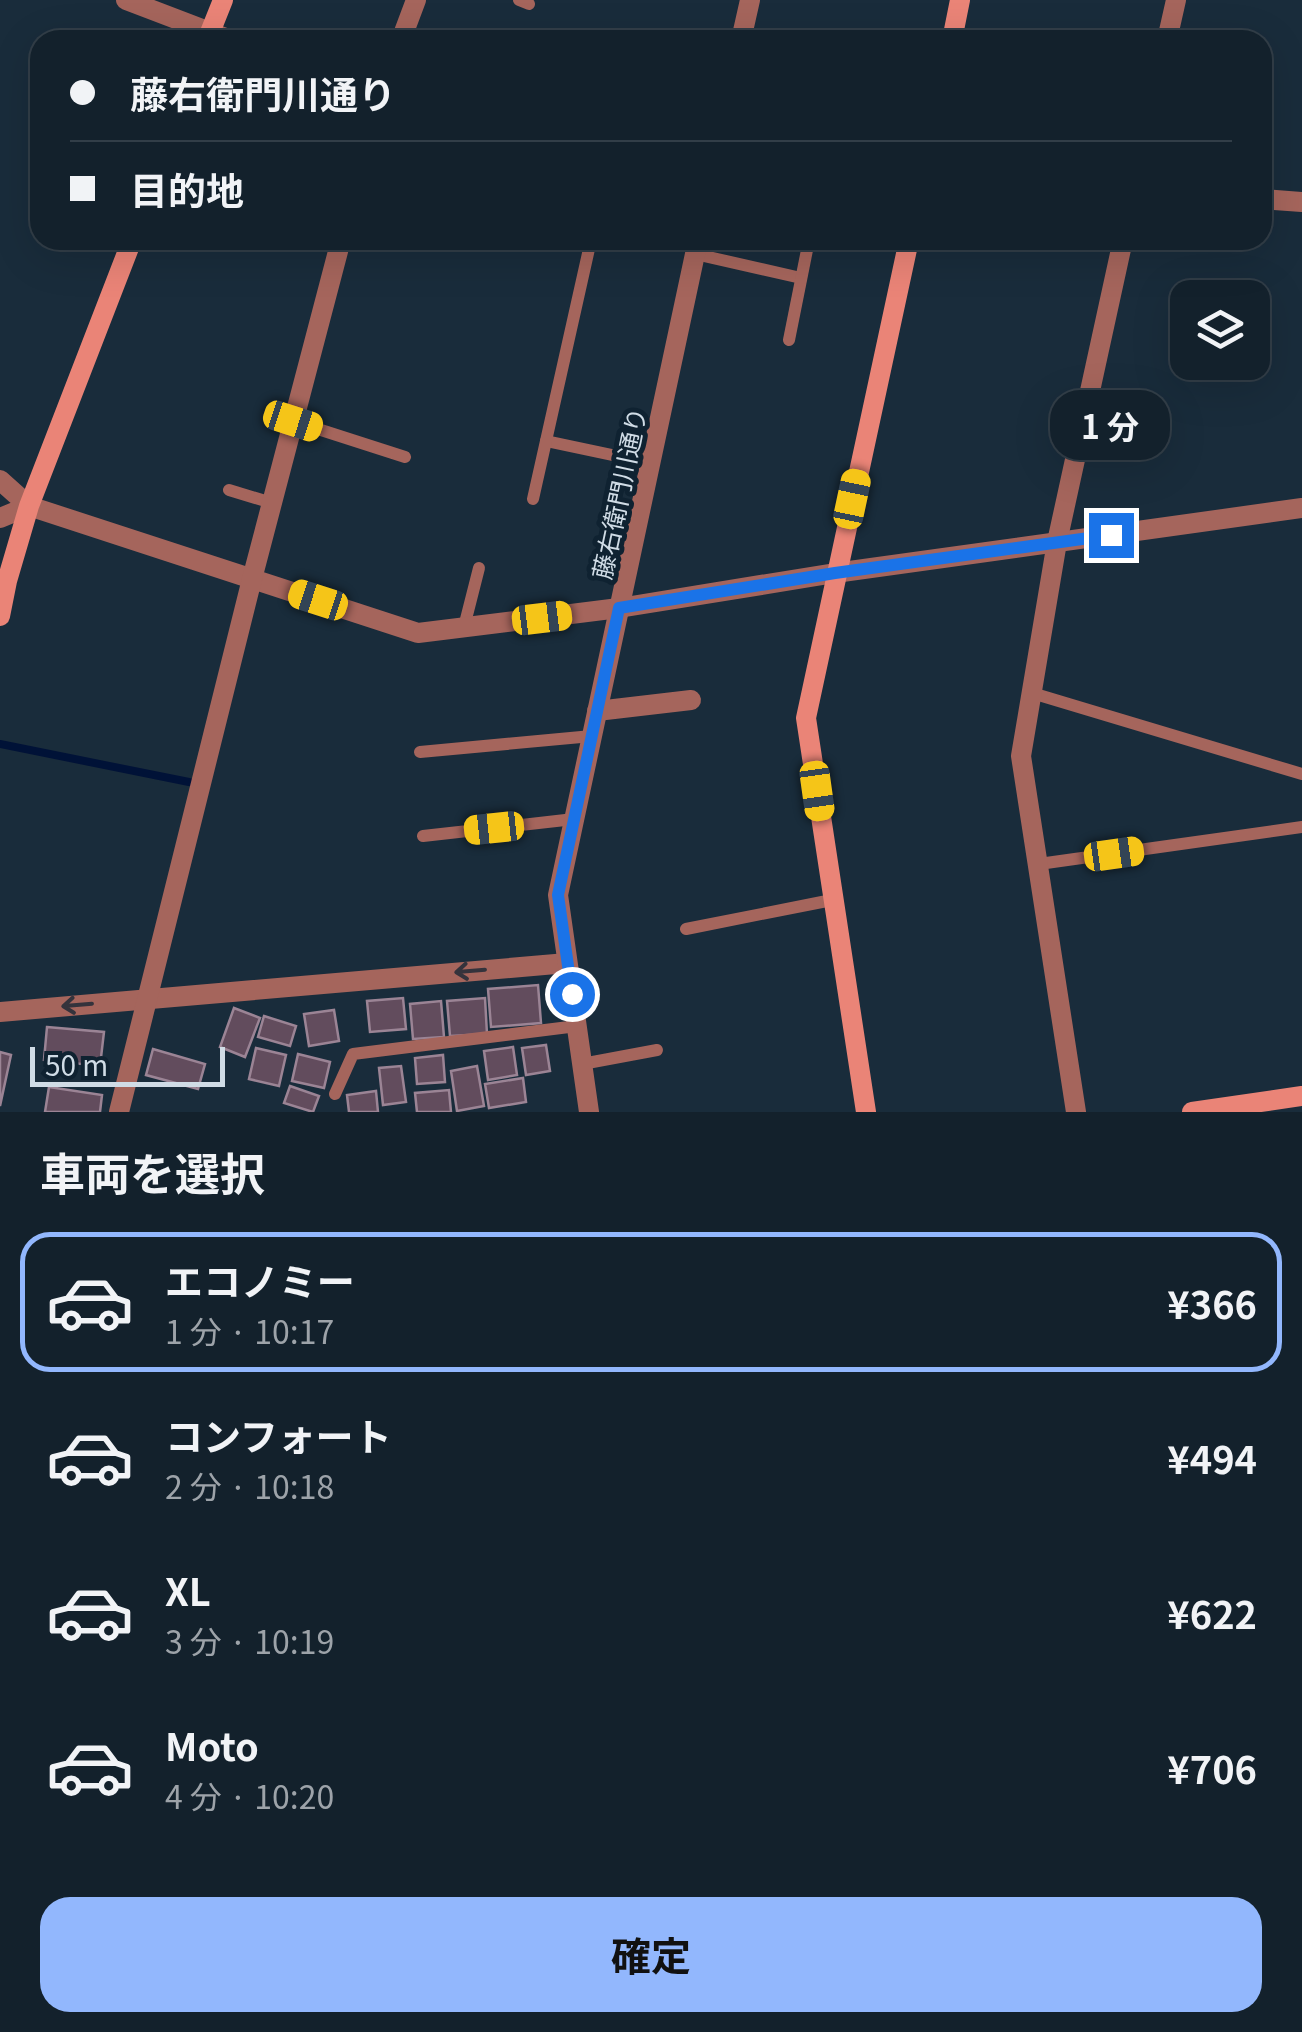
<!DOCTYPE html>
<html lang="ja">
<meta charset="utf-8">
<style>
body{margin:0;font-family:Georgia,"Noto Sans JP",serif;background:#1c2934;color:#f1f3f6;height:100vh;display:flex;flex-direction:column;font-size:38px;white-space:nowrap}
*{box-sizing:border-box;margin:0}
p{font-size:32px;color:#9da3a9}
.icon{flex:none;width:55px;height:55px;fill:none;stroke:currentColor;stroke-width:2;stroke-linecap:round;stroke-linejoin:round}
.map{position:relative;height:1112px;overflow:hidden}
.drawer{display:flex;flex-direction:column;background:#13212c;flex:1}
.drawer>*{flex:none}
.banner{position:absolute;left:30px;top:30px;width:1242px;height:220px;border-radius:30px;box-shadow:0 10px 40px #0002,0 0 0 2px #323e48;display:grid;align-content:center;height:220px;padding:0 40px;background:#13212c}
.buttons{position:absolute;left:1170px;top:280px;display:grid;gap:20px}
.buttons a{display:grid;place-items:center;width:100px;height:100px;border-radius:20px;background:#13212c;box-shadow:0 10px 40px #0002,0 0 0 2px #323e48;font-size:50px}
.scale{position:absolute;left:30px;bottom:25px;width:195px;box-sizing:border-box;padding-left:10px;border:5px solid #d0dce6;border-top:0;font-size:28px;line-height:35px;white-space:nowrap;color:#d0dce6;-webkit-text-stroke:8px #0f2231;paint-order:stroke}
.end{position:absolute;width:45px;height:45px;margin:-22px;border:12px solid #1a73e8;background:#fff;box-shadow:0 0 0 5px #fff}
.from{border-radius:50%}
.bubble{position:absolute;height:70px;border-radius:30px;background:#13212c;box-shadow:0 10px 40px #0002,0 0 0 2px #323e48;font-size:32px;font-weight:700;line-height:70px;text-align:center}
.car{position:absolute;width:30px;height:60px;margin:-30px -15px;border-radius:12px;box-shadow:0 0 8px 2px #0007;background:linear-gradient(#f5c518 24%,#345 0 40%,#f5c518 0 76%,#345 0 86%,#f5c518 0)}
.banner b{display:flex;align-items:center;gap:35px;height:95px;font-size:38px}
.banner b+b{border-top:2px solid #323e48}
.banner i{width:25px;height:25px;background:#f1f3f6}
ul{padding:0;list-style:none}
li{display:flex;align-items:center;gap:30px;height:140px;margin:0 20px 15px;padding:0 20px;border:5px solid transparent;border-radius:30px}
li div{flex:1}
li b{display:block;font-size:38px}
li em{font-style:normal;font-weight:700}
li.selected{border-color:#92b7fd}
li>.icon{width:90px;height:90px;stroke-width:1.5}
h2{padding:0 40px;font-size:45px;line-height:120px}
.button{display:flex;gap:20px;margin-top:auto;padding:20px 40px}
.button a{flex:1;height:115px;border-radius:30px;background:#92b7fd;color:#111;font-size:40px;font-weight:700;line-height:115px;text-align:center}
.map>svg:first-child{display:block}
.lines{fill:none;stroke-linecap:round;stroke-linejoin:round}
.stream{stroke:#001237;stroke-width:8}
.building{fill:#624c5d;stroke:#9b8495;stroke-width:2.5}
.lane{stroke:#a5655c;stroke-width:12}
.street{stroke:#a5655c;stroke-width:20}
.secondary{stroke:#ea8477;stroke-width:20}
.oneway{stroke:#34333c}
.route{stroke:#1a73e8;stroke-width:12}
.labels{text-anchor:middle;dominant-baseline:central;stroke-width:10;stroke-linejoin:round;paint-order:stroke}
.street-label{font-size:25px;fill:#d0dce6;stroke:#0f2231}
</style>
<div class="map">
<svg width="1302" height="1112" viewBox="0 0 1302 1112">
<rect width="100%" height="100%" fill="#192c3b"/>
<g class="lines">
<!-- stream -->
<path class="stream" d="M0,744L189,782"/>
</g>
<!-- building -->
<g class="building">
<path d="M538,985L541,1023L491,1027L488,989Z"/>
<path d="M403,998L406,1029L370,1032L367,1001Z"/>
<path d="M485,998L487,1034L450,1036L447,1001Z"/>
<path d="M441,1001L444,1037L413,1039L410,1004Z"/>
<path d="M234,1008L260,1018L245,1057L220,1047Z"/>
<path d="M334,1010L339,1041L309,1046L304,1014Z"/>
<path d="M264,1016L296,1026L290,1046L258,1037Z"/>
<path d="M47,1027L104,1032L100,1066L44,1060Z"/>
<path d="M546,1045L550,1071L526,1075L522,1048Z"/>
<path d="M513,1047L517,1075L488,1080L484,1051Z"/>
<path d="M256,1048L286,1055L279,1086L249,1079Z"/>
<path d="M153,1049L205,1064L198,1089L146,1075Z"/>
<path d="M0,1052L11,1055L0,1106Z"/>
<path d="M298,1054L330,1062L324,1088L292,1081Z"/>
<path d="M443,1055L445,1082L417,1084L415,1058Z"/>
<path d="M401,1066L406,1102L383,1105L379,1068Z"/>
<path d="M477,1066L484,1106L457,1111L451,1071Z"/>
<path d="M523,1078L526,1102L489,1108L485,1084Z"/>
<path d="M290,1086L319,1096L313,1112L284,1103Z"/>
<path d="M49,1087L102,1095L100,1112H45Z"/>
<path d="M449,1090L451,1112H417L415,1093Z"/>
<path d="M376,1091L378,1112H349L347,1095Z"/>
</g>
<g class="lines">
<!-- lane -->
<g class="lane">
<path d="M519,0L529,4"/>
<path d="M695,254L801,278"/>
<path d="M789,340L809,240"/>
<path d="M293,421L405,457"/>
<path d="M546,441L650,463"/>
<path d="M229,490L272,503"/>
<path d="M533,499L591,240"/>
<path d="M464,627L479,568"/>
<path d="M1032,693L1302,774"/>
<path d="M420,752L592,736"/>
<path d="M423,836L574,819"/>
<path d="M1039,864L1302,827"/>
<path d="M686,929L832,900"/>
<path d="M582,1064L657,1050"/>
<path d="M335,1094L353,1054L577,1026"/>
</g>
<!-- street -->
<g class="street">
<path d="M126,0L231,40"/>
<path d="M401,40L416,0"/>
<path d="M741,40L750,0"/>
<path d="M1167,40L1176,0"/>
<path d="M1262,199L1302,202"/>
<path d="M0,480L29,506L0,518"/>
<path d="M29,506L418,633L619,608L835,573L1302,508"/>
<path d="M597,711L691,700"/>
<path d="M0,1012L567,963"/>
<path d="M119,1112L252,579L341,240"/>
<path d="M589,1112L558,895L698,240"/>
<path d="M1076,1112L1021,756L1057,542L1123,240"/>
</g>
<!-- secondary -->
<g class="secondary">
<path d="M207,40L223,0"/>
<path d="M952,40L960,0"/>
<path d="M0,616L7,581L29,506L132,240"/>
<path d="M866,1112L806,718L909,240"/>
<path d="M1192,1112L1302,1096"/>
</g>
</g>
<!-- one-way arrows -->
<defs><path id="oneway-shaft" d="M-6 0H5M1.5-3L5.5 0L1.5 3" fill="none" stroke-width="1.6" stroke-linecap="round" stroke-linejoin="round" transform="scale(2.5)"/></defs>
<g class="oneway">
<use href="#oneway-shaft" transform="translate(470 971) rotate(175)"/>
<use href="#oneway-shaft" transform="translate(77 1005) rotate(175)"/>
</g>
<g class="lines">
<!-- route -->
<path class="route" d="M572,994L558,895L619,608L835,573L1111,535"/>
</g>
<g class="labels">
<!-- street labels -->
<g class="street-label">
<text transform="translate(618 493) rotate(-78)">藤右衛門川通り</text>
</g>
</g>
</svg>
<div class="buttons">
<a><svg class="icon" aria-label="layers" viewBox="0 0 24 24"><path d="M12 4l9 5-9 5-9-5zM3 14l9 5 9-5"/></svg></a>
</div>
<div class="scale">50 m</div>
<i class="end from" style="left:572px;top:994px"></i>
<i class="end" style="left:1111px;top:535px"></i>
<div class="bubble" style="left:1050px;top:390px;width:120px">1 分</div>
<i class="car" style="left:293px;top:421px;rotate:108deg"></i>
<i class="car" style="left:852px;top:499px;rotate:12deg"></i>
<i class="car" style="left:318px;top:600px;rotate:288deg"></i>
<i class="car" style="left:542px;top:618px;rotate:83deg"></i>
<i class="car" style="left:817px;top:791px;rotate:172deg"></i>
<i class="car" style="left:494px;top:828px;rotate:264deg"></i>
<i class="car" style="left:1114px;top:854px;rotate:82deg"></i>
<div class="banner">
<b><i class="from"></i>藤右衛門川通り</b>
<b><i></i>目的地</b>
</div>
</div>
<section class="drawer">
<h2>車両を選択</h2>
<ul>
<li class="selected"><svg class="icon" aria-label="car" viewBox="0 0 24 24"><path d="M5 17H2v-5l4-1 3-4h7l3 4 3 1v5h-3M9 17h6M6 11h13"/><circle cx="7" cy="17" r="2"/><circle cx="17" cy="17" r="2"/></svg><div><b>エコノミー</b><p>1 分 · 10:17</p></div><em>¥366</em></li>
<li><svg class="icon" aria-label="car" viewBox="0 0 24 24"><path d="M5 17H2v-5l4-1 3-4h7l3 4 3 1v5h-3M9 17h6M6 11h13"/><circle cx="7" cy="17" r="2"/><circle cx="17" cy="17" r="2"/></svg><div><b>コンフォート</b><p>2 分 · 10:18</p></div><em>¥494</em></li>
<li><svg class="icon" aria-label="car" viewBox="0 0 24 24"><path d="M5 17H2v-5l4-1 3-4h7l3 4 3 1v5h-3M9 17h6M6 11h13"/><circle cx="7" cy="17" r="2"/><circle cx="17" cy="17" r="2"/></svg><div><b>XL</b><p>3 分 · 10:19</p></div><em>¥622</em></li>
<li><svg class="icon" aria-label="car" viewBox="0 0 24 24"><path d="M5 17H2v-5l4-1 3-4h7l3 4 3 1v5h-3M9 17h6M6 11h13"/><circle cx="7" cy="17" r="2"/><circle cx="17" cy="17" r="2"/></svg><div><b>Moto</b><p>4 分 · 10:20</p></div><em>¥706</em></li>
</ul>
<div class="button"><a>確定</a></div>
</section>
